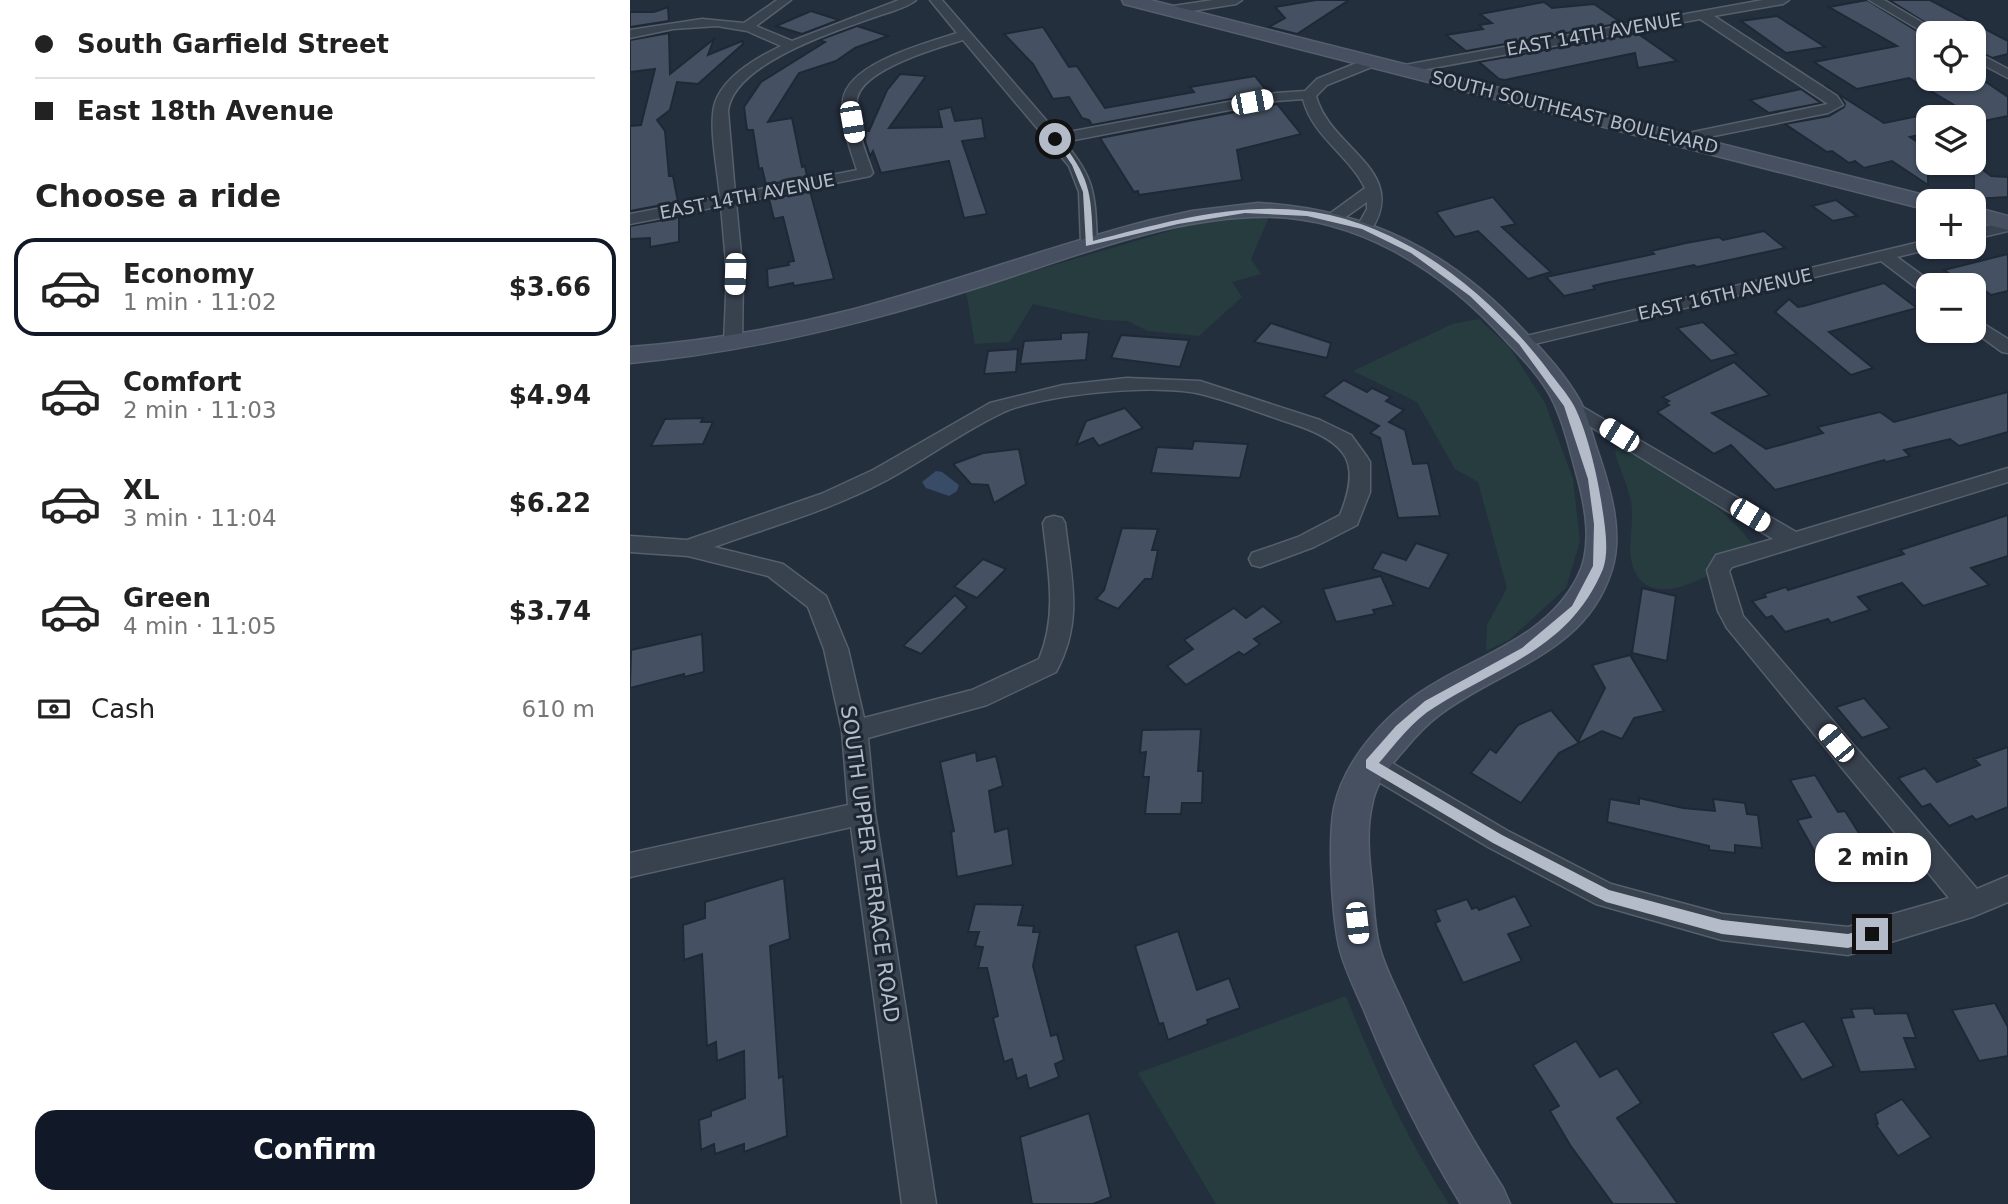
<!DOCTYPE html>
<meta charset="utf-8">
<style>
body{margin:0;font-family:"DejaVu Sans",sans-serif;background:#f2f2f2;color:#222;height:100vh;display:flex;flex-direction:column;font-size:26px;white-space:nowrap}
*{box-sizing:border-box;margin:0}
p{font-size:23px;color:#767676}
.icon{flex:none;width:38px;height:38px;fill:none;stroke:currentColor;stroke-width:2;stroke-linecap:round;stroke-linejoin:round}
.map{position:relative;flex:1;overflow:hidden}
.sheet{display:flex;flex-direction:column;background:#fff;width:630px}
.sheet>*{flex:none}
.guide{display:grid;align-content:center;height:154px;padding:0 35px;background:#fff}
.controls{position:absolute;left:1286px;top:21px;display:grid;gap:14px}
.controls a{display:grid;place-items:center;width:70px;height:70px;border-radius:14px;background:#fff;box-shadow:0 2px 5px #0004;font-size:35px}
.end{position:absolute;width:32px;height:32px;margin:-16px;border:9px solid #b4bcc9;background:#111;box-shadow:0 0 0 4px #111}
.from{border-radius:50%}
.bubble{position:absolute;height:49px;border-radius:21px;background:#fff;box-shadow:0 2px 5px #0004;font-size:23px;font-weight:800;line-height:49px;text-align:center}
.car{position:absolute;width:21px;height:42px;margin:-21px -10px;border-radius:9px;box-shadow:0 0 5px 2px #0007;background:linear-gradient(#fff 24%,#345 0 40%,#fff 0 76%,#345 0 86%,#fff 0)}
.guide b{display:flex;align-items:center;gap:24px;height:66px;font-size:26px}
.guide b+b{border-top:2px solid #e0e0e0}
.guide i{width:18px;height:18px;background:#222}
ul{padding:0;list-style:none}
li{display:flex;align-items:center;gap:21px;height:98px;margin:0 14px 10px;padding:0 21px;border:4px solid transparent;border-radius:21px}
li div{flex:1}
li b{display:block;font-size:26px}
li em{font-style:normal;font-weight:800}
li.active{border-color:#111827}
li>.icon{width:63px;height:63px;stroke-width:1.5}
h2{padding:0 35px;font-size:32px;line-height:84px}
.pay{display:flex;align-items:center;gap:18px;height:77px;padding:0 35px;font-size:26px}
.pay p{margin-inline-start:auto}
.primary-button{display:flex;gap:14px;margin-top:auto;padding:14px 35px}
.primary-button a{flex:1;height:80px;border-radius:21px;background:#111827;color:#fff;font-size:28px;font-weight:800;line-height:80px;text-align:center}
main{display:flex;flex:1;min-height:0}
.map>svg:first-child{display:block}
.green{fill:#263c3f}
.water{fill:#394c67}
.building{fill:#455162;stroke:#1f2835;stroke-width:2}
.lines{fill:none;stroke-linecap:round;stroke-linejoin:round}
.street-casing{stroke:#565f6c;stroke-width:3}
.secondary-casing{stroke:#565f6c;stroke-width:3}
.street{fill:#38414e;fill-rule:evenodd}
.secondary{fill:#465061;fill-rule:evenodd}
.route{fill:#b4bcc9}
.labels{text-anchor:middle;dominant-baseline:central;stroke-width:6;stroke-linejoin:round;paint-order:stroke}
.far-street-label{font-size:18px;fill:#b4bcc9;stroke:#1d2633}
.street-label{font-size:21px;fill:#b4bcc9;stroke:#1d2633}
</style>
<main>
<section class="sheet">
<div class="guide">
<b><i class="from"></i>South Garfield Street</b>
<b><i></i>East 18th Avenue</b>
</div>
<h2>Choose a ride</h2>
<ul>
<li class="active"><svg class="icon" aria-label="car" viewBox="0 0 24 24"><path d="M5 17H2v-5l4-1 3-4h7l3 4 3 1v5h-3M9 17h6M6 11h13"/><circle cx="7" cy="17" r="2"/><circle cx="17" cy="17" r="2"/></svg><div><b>Economy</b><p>1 min · 11:02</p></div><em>$3.66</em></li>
<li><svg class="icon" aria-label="car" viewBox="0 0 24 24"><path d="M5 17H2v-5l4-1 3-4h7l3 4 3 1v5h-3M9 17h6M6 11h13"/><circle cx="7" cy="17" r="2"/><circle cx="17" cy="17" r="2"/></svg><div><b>Comfort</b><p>2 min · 11:03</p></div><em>$4.94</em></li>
<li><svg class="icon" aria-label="car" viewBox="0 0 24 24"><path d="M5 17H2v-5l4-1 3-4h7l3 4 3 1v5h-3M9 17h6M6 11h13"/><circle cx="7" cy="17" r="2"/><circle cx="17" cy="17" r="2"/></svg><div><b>XL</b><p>3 min · 11:04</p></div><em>$6.22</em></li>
<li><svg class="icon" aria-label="car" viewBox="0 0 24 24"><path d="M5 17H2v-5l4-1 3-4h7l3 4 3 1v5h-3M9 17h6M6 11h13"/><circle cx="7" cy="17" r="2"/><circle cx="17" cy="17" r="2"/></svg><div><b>Green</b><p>4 min · 11:05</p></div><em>$3.74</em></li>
</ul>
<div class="pay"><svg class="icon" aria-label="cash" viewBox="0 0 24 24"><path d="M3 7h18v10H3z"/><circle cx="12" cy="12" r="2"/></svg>Cash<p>610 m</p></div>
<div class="primary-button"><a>Confirm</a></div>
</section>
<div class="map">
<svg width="1378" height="1204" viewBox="0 0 1378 1204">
<rect width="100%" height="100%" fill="#242f3e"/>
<!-- green -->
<g class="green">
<path d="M612,217H639L621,259L631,274L602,282L612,297L569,336L518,331L498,321L472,320L403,304L380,342L345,344L336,291L553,227Z"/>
<path d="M849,319L880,348L915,403L943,479L950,541L936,588L879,640L856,651L857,625L877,588L848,482L825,469L787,402L723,371L822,324Z"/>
<path d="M991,446L1001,449C1042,478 1096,505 1124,547C1098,564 1022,620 1003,567C996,547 1005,523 1001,502C998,487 991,471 986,456L985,449Z"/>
<path d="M716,996C745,1070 776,1137 819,1204H586L508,1073Z"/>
</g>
<!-- water -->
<path class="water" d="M306,471L312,472L329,485L327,491L319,496L296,488L292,482Z"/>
<!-- building -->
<g class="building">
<path d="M686,0H719L667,34L639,27L655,18L645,7Z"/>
<path d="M1237,0L1298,38V79H1344V74L1378,97V116L1344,123V117L1279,78L1227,89L1184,62L1267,46L1199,7Z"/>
<path d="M1259,0H1300L1378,41V54L1362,58L1344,49V33H1312Z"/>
<path d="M914,2L922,8L964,4L992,23L836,51L816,35L853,29L849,25L862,23L850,14Z"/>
<path d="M38,7L39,21L0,27V12H24Z"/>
<path d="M181,11L209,20L172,34L146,26Z"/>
<path d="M1147,16L1195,47L1156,53L1111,21Z"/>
<path d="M227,26L258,36L225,48L206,61L169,73L138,122L162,118L172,167L175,166L177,177L136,185L132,168L129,169L123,130H117L114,107L131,82L195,42L189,40Z"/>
<path d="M413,27L439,67L447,66L475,108L564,92L560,87L625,76L638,92L462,125L459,120L452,118L439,97L423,99L403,64L374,34Z"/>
<path d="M39,33L40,74L84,39L78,55L112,41L113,44L68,84L47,82L40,110L27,120L35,131L39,176H43L48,202L0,211V126L11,125L25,69L0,72V40Z"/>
<path d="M1007,33L1047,61L1008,68L1005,53L875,80L869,79L849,62Z"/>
<path d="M270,74L296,76L259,128L312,127L308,110L321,107L325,121L352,118L355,138L332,141L357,214L334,218L319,161L251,173L243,151L240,156L235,141L236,131H239L257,90Z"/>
<path d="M1194,85L1254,123L1298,114V133L1280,137L1298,149V185L1262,161L1234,168L1225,161L1219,163L1202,151L1197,152L1155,124L1199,116L1214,107L1215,104L1209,95Z"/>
<path d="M1171,89L1191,103L1139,113L1120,100Z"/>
<path d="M647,104L671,134L607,150L612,180L509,195L508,191L504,192L470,138Z"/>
<path d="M1344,163L1361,176L1378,177V197L1344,199Z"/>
<path d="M180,191L204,279L164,286L163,283L138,288L137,269L159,265L158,262L164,261L153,217L144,219L139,199Z"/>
<path d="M863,197L886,224L872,227L921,272L898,279L848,231L825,237L806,212Z"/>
<path d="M1206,200L1227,216L1203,221L1182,206Z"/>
<path d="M49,217V242L20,247V238L0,239V226Z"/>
<path d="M1134,231L1155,248L1067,267L1064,265L975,283L963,286L965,289L934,296L916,277L1024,254L1021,251L1056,243L1089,237L1093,240Z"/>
<path d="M1378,254V291L1361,295L1354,290L1344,292V285H1336L1314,270Z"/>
<path d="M1254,283L1287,308L1199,332L1243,368L1221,375L1145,312L1159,299L1168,307L1174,306Z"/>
<path d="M1073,322L1107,354L1081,361L1047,328Z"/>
<path d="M641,323L701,343L697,358L624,342Z"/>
<path d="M459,332L456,360L390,364L394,341L431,339V333Z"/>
<path d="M491,335L559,340L550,367L481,358Z"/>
<path d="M388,349L386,372L354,374L358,351Z"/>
<path d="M1104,362L1140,395L1082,413L1136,449L1193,433L1187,427L1250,412L1264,422L1378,392V432L1329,446L1320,439L1274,450L1280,456L1256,462L1254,460L1145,490L1101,445L1084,454L1027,412L1039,405L1035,403L1039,401L1032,397Z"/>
<path d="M714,380L737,392L742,388L761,397L756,401L774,410L759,422L775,430L783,464L798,463L810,516L768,518L750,438L740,433L749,426L693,396Z"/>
<path d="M495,408L513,428L469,446L463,438L446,445L456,421Z"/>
<path d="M73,418L71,422H83L73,444L21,446L35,419Z"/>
<path d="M564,441L618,444L610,478L521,473L527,447L562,449Z"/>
<path d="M389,449L396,484L364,503L358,485L341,484L323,464L353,453Z"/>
<path d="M1378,515V556L1341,568L1359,585L1293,606L1272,583L1228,597L1240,610L1201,623L1198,619L1155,632L1142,616L1136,618L1122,601L1136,597L1134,594L1156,587L1158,590L1274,554L1270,550Z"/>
<path d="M492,528L528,529L522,550H528L522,579H515L488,609L466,599L474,590Z"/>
<path d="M786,543L819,554L799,589L742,569L752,552L776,560Z"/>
<path d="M353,559L376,569L347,598L324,587Z"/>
<path d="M751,576L764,605L743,610L745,614L706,622L693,589Z"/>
<path d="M1012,588L1046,596L1037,661L1002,653Z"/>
<path d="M325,595L337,607L291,654L273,646Z"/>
<path d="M633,606L652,622L624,639L630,644L614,655L609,652L556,685L537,666L563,649L554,640L604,608L616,618Z"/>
<path d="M72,634L74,672L54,677V674L0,688L1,650Z"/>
<path d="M1000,655L1034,711L1004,718L992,739L972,731L929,753L891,803L841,773L860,749L866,753L888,725L921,710L948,742L975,688L962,665Z"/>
<path d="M1234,698L1260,728L1232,738L1206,707Z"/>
<path d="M571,729L568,771H573L572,803H552L551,814H515L519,777H513L516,752L510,753L512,730Z"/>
<path d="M1378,747V807L1346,820L1342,816L1319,826L1300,804L1292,807L1268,778L1295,768L1307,782L1350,765L1344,759Z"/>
<path d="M346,752L347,761L366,756L373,786L359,791L365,832L378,828L383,865L327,877L321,832L324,831L310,762Z"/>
<path d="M1185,775L1208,812L1215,811L1237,846L1208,853L1207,850L1186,854L1167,820L1181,817L1160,780Z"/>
<path d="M1009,798L1053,808L1085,811L1083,799L1115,803L1117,814L1128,815L1132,848L1105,845V853L1079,850V846L977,822L980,799L1009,804Z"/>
<path d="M154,878L160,939L140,946L149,1078L153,1076L157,1136L114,1152V1144L85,1154L84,1144L71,1150L69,1120L81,1116V1111L115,1098L114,1051L87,1061L86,1042L77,1046L72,954L54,960L53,925L75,918V902Z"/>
<path d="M885,896L901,926L878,934L892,961L833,983L805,923L810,921L805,910L837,899L842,909L847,907L849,910Z"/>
<path d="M345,904L393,905L388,925L404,926L403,932H410L403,966L421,1036L427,1034L434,1060L425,1064L429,1077L399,1089L396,1075L387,1079L382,1059L374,1062L363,1018L368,1016L357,968H348L353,947L345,946L349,932H338Z"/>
<path d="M548,931L567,990L599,978L610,1008L577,1020L578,1024L538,1040L533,1023L529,1024L505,946Z"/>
<path d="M1365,1003L1378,1027V1056L1349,1061L1322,1010Z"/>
<path d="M1243,1008L1245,1014L1277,1013L1286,1038H1274L1286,1069L1230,1072L1211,1018L1224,1017L1221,1009Z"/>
<path d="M1174,1021L1204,1066L1172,1080L1142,1033Z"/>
<path d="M946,1041L970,1077L987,1068L1011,1103L987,1118L1048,1204H983L940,1145L920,1111L929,1106L903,1065Z"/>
<path d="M1272,1099L1301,1137L1268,1156L1246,1125L1248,1124L1245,1114Z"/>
<path d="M459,1113L481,1197L463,1204H402L390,1137Z"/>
</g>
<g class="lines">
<defs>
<g id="street">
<path d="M147,0H161L126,26L162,41L269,0H286C275,9 255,13 242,18C203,32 103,64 98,111L105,194L227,170C220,148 210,123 213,100C218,63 297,43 327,33L300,0H312L428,134L646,93L675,91L687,79L739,58H749V64L697,85L686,96C700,149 780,170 741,230L735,232L727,227L737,209V202L710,221H698L696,218L698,215L735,188C719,155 682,136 673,99L646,101L434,142C466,179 465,196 467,244L459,249L453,247L451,244L449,192L439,166L333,40C307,48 232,69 227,99C223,123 235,150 243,173L240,176L106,203L113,274L112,343L109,347H97L94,343L97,274L91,206L0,224V214L90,197C88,171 78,126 85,103C94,76 128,57 151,46L117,31L87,26L43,29L0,38V30L72,19L114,23Z"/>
<path d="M583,0H612L606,4L543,14L537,10L543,6Z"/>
<path d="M1133,0H1159L1153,4L1084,16L1207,96L1213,105L1198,113L1049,143L1044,142L1042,139L1044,136L1198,104L1070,19L775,73L768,69L775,65Z"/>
<path d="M1239,0H1254L1310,33L1298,35Z"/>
<path d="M1344,51L1378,69V78L1344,60Z"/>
<path d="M1378,221V231L1344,239V229Z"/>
<path d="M1298,240V247H1305L1304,248L1267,257L1304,284L1298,285V293L1292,292L1251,261L892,347L883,342L892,337Z"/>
<path d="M1344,318L1378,339V353L1372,352L1343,331Z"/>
<path d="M497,378L570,381L690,420L721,435L737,457L740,462V492L727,525L684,547L630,567L622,565L619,559L622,553L668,537L710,515C731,464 719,443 666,425C635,415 603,402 571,394C529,383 410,394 372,413C332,432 296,459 257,480C203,509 143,526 84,547L153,564L196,596L218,649L234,718L342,690L409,659C428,615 418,569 413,523L416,518L424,516L432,518L435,523C441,578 454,620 426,672L357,705L238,738L245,813L306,1204H272L221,827L0,877V853L218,805L212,731L194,649L178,607L138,576L58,556L0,552V536L57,540L191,494L243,470L360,403L433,385Z"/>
<path d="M939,399L1166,532L1378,468V482L1102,567L1099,571L1113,616L1347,889L1378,876V902L1342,917L1218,955L1092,940L966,904L858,847L732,772L728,764L732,756L741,753L750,756L878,831L981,884L1092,914L1218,927L1319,898L1097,628L1088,611L1077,570L1086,555L1143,539L932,409L929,405L932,401Z"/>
</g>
<g id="secondary">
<path d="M492,0H520L1306,198L1308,201H1298V210L494,4Z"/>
<path d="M628,203C738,209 822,252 896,333C916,354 936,376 950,401C959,419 963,439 970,458C981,492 993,533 982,569C956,655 870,668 808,716C796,725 785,737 775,749C760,766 746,782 742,805C736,831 739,859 742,885C744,905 744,925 749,945C754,966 765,986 774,1006C802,1070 836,1130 873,1188L880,1204H831C793,1142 761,1077 734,1010C725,989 714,968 709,946C702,914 698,840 704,808C715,756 762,707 807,682C858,652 918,634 947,578C964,547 955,504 946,472C939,447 933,420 921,397C910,377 894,360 878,343C813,270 723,212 622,217C527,221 436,260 346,288C233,324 119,352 0,363V347C76,341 151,328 225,309C325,282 421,246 521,220L562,211Z"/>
<path d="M1344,207L1378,216V230L1344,221Z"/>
</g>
</defs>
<!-- street casing -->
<use href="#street" class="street-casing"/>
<!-- secondary casing -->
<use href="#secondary" class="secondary-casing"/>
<!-- street -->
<use href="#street" class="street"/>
<!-- secondary -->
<use href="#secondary" class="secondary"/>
</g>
<!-- route -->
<path class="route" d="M423,137H428C460,178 461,190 463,241C533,223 603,202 676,211C774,223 860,294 918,370C926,381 936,392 943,404C956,427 967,474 971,500C974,520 980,550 973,569C940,648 872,665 805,707C783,720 766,743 749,763L872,835L979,890L1092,920L1218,934L1242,927L1247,929V939L1218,948L1092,934L976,902L863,843L736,768V760L766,726L795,701L892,648L942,606L963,566L964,524L958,479L934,406L889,344L840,296L781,253L732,229L677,216L615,213L548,224L456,246L453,192L442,165Z"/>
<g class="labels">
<!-- far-street labels -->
<g class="far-street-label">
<text transform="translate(964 34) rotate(-10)">EAST 14TH AVENUE</text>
<text transform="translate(945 112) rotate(14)">SOUTH SOUTHEAST BOULEVARD</text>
<text transform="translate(117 196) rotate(-11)">EAST 14TH AVENUE</text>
<text transform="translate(1095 294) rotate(-13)">EAST 16TH AVENUE</text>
</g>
<!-- street labels -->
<g class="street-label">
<text transform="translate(240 864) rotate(82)">SOUTH UPPER TERRACE ROAD</text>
</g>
</g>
</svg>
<div class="controls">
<a><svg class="icon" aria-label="locate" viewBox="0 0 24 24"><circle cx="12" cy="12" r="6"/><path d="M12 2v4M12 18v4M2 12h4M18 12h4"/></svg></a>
<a><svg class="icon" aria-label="layers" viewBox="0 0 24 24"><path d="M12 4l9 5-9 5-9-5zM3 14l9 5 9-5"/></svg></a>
<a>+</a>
<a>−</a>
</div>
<i class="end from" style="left:425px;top:139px"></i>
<i class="end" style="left:1242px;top:934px"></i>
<div class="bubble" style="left:1185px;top:833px;width:116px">2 min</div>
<i class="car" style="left:622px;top:102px;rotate:79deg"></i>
<i class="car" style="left:222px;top:122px;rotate:170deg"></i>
<i class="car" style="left:105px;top:274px;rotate:182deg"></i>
<i class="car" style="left:989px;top:435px;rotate:302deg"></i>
<i class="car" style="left:1120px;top:515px;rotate:121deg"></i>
<i class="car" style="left:1206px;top:743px;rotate:320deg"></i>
<i class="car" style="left:727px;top:923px;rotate:174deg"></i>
</div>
</main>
